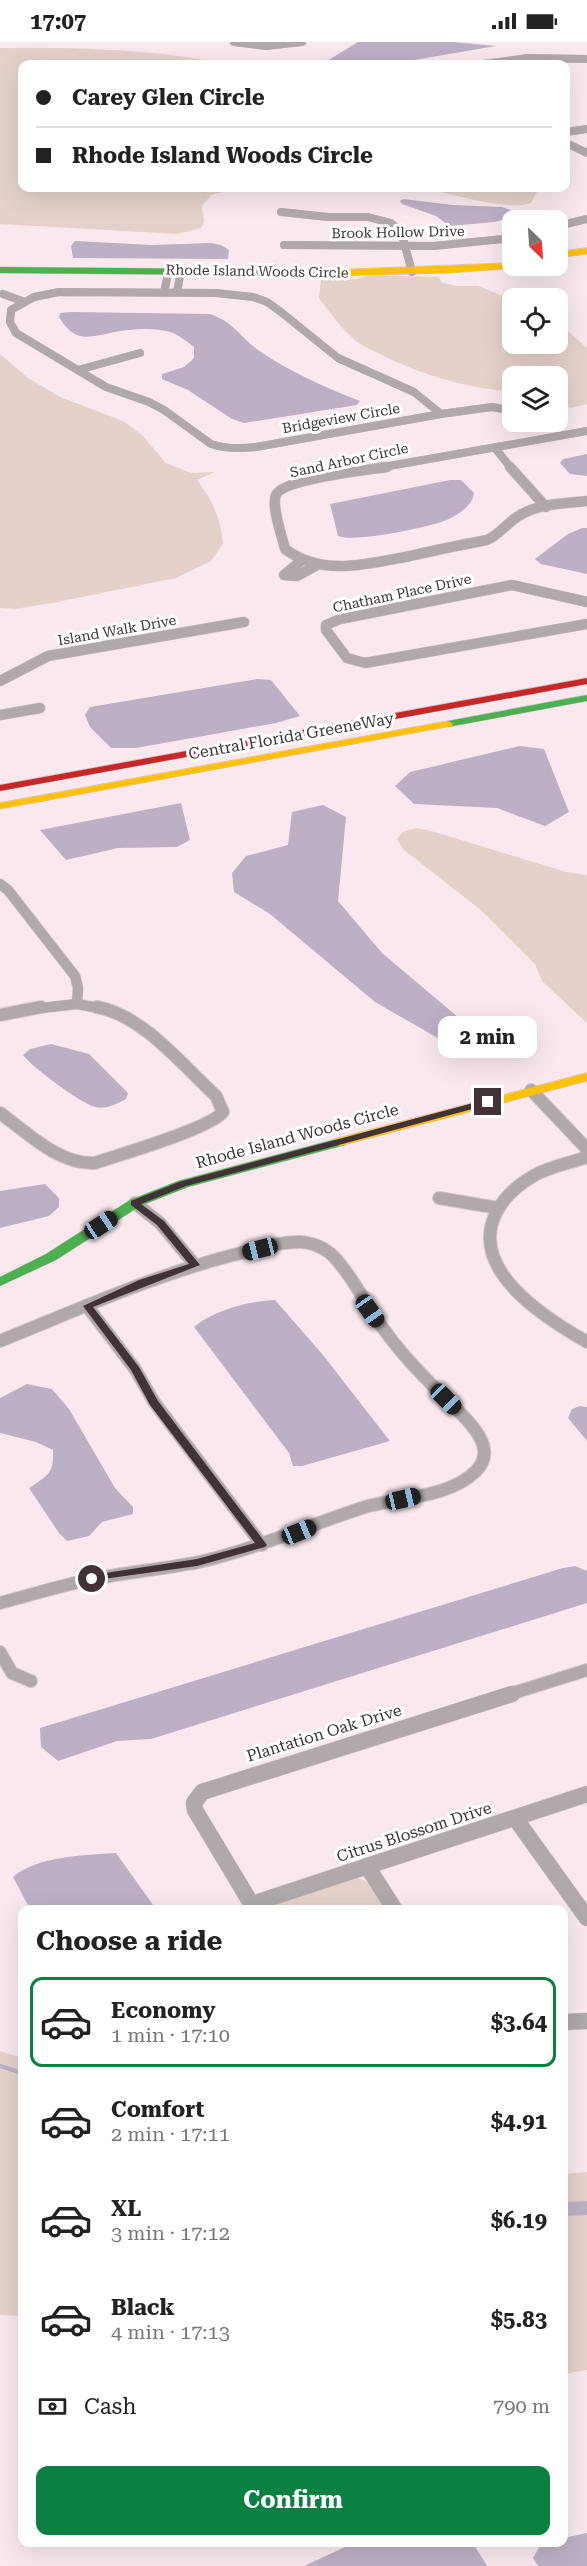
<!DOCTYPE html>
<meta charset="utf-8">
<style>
body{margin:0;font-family:"Roboto Serif",serif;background:#f2f2f2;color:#222;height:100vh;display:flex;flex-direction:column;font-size:22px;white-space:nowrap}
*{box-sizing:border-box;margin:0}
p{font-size:20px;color:#767676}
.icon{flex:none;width:33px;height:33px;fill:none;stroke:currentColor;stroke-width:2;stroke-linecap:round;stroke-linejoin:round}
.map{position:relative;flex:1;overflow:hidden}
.details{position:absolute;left:18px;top:1863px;width:550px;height:642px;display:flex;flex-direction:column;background:#fff;border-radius:12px;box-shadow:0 6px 24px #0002}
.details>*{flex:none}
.hud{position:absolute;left:18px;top:18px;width:552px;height:132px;border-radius:12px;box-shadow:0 6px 24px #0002;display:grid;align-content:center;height:132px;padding:0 18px;background:#fff}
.needle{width:39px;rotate:155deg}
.fabs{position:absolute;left:502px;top:168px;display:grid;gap:12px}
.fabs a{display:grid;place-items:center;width:66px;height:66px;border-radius:12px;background:#fff;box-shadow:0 6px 24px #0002;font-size:30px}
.end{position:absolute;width:27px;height:27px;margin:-14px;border:8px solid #403236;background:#fff;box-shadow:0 0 0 3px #fff}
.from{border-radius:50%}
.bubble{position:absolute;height:42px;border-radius:12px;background:#fff;box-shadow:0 6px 24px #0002;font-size:20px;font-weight:700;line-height:42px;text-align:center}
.car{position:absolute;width:18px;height:36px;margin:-18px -9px;border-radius:8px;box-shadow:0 0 4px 2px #0007;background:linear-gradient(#222 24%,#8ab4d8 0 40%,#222 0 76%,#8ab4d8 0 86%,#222 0)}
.hud b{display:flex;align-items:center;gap:21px;height:57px;font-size:22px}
.hud b+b{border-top:2px solid #e0e0e0}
.hud i{width:15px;height:15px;background:#222}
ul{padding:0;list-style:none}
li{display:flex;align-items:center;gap:18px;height:90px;margin:0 12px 9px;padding:0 6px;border:3px solid transparent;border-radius:12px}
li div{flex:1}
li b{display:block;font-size:22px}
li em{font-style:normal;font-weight:700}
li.current{border-color:#0b8043}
li>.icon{width:54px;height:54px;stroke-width:1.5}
h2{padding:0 18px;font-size:27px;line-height:72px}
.pay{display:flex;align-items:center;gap:15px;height:66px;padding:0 18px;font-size:22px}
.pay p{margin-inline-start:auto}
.button{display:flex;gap:12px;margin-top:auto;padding:12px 18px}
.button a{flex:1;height:69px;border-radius:12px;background:#0b8043;color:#fff;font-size:24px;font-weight:700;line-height:69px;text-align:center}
.status{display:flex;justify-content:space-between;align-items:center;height:42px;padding:0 30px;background:#fff;direction:ltr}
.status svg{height:16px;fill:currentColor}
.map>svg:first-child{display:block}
.green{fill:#e5d1c9}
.water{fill:#bdb0c5}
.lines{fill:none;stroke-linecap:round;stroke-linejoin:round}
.stream{stroke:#bdb0c5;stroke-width:4}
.canal{stroke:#bdb0c5;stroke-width:14}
.street-far3-casing{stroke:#d2c6ca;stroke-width:8}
.street-far2-casing{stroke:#d2c6ca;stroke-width:11}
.street-far1-casing{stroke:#d2c6ca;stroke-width:14}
.street-casing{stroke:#d2c6ca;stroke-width:17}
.fast-casing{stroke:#d2c6ca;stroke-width:1}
.slow-casing{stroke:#d2c6ca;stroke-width:1}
.jam-casing{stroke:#d2c6ca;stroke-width:1}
.street-far3{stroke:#b1a9a9;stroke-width:8}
.street-far2{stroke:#b1a9a9;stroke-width:10}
.street-far1{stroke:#b1a9a9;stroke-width:12}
.street{stroke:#b1a9a9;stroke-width:16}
.fast{fill:#4caf50;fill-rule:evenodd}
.slow{fill:#ffc107;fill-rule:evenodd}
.jam{fill:#c62828;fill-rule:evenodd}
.route{fill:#403236}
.labels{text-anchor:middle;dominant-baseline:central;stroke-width:6;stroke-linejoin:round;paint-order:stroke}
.far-street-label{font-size:14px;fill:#403236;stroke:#fff}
.street-label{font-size:16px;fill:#403236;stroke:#fff}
</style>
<div class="status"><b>17:07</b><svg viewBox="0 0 49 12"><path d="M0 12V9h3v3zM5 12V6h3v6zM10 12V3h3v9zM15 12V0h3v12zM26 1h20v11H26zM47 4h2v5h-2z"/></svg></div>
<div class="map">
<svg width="587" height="2524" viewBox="0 0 587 2524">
<rect width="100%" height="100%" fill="#f9e9ee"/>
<!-- green -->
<g class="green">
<path d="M0,6C69,5 138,7 206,18L215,22H22V146H241L211,153L202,164L204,180L201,186L177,192L0,182Z"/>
<path d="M420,146H544L536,151L531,161C504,170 449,150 420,146Z"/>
<path d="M369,233L439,235L441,240L455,244H478L513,258V302H558V281L562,284L587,306V362L570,366L558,359V334H513V350C465,345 423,334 380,312C372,308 362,304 355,298C341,286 330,271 319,256L321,238L357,237Z"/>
<path d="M0,312L28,336L60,355L123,379L142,393L166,421L191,431L215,430L197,438C213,458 221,478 223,502L211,519L176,536L57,560L15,567L0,566Z"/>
<path d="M416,786L435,790L566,830L587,833V981L542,939L535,922L482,869L403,807L397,797L403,790Z"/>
<path d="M354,1836C371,1836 379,1855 388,1868H270L277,1861Z"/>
<path d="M0,2009L22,2016V2274L0,2273Z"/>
<path d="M587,2130V2328L564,2332V2132Z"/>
</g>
<!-- water -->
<g class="water">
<path d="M358,0H453L496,4L391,22H322Z"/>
<path d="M403,157L453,163L502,165L516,170V174L495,180L449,184L436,174L402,162L400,159Z"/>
<path d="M75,199L152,203L211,201L221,203L229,208L228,217L73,216L71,204Z"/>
<path d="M72,270L210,272C234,280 240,295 258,308C290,330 324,345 360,359L357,363L244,381L232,377L188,348L162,337V332L184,325L194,316V305C187,300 178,292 170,290C155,285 130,287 115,290C89,295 75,302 59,275L60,271Z"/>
<path d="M587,412V434L570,432L560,421L563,417Z"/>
<path d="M450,438H461L474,451C473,463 459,472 449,477C432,485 354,501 338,494L330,462Z"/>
<path d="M582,486H587V532L541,522L535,517L568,492Z"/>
<path d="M257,637L271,638L300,674L276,681L136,706H111L90,685L85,673L90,665Z"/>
<path d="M520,704L544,707L569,770L545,784L497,766L414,762L395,744L410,730Z"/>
<path d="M181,761L190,798L177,805L118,806L66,818L40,788Z"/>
<path d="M323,763L346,775L338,859L382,911L478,992L490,1005L469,1014L375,960L270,872L234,850L232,831L246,814L288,803L292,770Z"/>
<path d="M51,1002L89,1012L128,1051L126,1057C117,1062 105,1068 95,1065C80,1061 32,1025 23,1013L30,1007Z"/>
<path d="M45,1142L59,1156V1165L49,1174L0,1186V1149Z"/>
<path d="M275,1258L323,1313L390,1399L302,1424H293L289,1411L194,1285C214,1268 249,1259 275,1258Z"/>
<path d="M27,1342L52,1347L69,1367L115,1446L133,1465V1472L102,1480L89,1494L67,1499L59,1491L29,1446C48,1433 54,1432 53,1408L36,1400L0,1391V1356Z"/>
<path d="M580,1364L587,1365V1399L568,1376L572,1367Z"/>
<path d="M575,1524L587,1529V1561L151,1697L117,1699L58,1719L41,1705L40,1686L563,1526Z"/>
<path d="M116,1811L156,1867H30L13,1835C37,1814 85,1813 116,1811Z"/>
<path d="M587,2491V2524H538L533,2516L542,2501L564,2500V2496Z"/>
<path d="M356,2500L473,2501L487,2524H304Z"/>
</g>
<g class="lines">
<!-- stream -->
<path class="stream" d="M0,2024L22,2031"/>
<!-- canal -->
<path class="canal" d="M564,2167L587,2166"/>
<defs>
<g id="street-far3">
<path d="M234,0L266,4L302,0"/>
<path d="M484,22L528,16L587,17"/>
<path d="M566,90L587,87"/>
<path d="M566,101L587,111"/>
<path d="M281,170L328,175H368L391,181L401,189L412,230"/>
<path d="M558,184L587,177"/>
<path d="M284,203L434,204L513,196"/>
<path d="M59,250L216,251L253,255L267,260L281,270L338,316L414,350L441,372L256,405C240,407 226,407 211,402L164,368L149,360L106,345L16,291L10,280L11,268L34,255Z"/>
<path d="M164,250L169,228L176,224L181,229L177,250"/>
<path d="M3,252L22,259"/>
<path d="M78,328L140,311"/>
<path d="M441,372L492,365L513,369"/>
<path d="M495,406L511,426"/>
<path d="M378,426L587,389"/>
</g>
<g id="street-far2">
<path d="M387,425C368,428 283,437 276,453C271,464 282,494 285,507C322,535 368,522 410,514C435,508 461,503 487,498C499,493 506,482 517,475C537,461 564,462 587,459"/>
<path d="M510,425L546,465"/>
<path d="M301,519L284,533L297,534L317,523"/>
<path d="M587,560L512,543L340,577L326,583V588L347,616L365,621L587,582"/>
<path d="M0,639L48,614L244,580"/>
<path d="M0,673L40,666"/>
<path d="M0,842L8,848L75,934L78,946L77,962L33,967"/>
<path d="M77,962L104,967"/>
</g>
<g id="street-far1">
<path d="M0,973L41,965"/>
<path d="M531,1048L587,1107"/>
<path d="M0,1071C28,1091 59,1123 95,1121C121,1112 209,1087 223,1070L216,1054C182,1023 144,974 97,965"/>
<path d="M587,1115C570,1121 551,1124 535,1133C519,1142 504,1155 496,1171C468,1228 545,1276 587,1300"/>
<path d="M439,1156L498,1166"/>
<path d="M135,1161L160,1181L195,1223"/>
<path d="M87,1264L135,1327L154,1360L262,1503"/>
<path d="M0,1299C77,1268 152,1234 233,1213C254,1208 276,1200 299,1200C311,1200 326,1206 334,1215C352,1233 369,1268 385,1289C403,1314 424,1335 445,1356C463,1374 501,1404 476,1429C449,1456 400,1455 365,1465C309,1483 256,1507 199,1520C164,1527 128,1530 93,1537C62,1543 31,1553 0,1561"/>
<path d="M0,1610L12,1631L31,1639"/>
<path d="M507,1653L587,1628"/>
</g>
<g id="street">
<path d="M515,1776L587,1876"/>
<path d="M367,1824L395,1868"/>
<path d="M252,1862L587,1752"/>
<path d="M255,1868L195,1768L194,1761L202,1750L512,1652"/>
<path d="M564,1980L587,1979"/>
</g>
<g id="fast">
<path d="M0,225L331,228L335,231L331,234L0,231Z"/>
<path d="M587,653V659L448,685L443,682L448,679Z"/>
<path d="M340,1096L346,1100L345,1103L188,1145L140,1164L56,1218L0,1244V1235L46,1212L130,1158L178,1139Z"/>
</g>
<g id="slow">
<path d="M587,206V212L558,216V210Z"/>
<path d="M513,221V224H518L517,226L450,231L331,234L327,231L331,228Z"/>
<path d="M448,679L453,682L452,684L0,767V761Z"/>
<path d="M587,1031V1039L340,1104L334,1100L335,1097Z"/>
</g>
<path id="jam" d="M587,636V642L0,749V743Z"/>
</defs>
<!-- street-far3 casing -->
<use href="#street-far3" class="street-far3-casing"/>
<!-- street-far2 casing -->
<use href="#street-far2" class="street-far2-casing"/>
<!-- street-far1 casing -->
<use href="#street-far1" class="street-far1-casing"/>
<!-- street casing -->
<use href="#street" class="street-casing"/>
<!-- fast casing -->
<use href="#fast" class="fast-casing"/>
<!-- slow casing -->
<use href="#slow" class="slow-casing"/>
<!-- jam casing -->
<use href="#jam" class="jam-casing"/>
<!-- street-far3 -->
<use href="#street-far3" class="street-far3"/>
<!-- street-far2 -->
<use href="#street-far2" class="street-far2"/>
<!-- street-far1 -->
<use href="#street-far1" class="street-far1"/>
<!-- street -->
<use href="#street" class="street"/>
<!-- fast -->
<use href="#fast" class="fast"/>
<!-- slow -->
<use href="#slow" class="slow"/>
<!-- jam -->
<use href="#jam" class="jam"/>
</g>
<!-- route -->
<path class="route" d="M488,1057L491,1058V1062L186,1144L141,1162L164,1179L200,1223L93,1265L139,1325L158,1359L267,1503L265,1505L197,1524L89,1539V1534L92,1533L197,1517L255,1501L150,1363L131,1328L83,1264L139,1238L189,1222L157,1183L131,1163V1159L179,1140Z"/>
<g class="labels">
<!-- far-street labels -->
<g class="far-street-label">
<text transform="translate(398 190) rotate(-1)">Brook Hollow Drive</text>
<text transform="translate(257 229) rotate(1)">Rhode Island Woods Circle</text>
<text transform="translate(341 376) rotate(-10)">Bridgeview Circle</text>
<text transform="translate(349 418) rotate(-12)">Sand Arbor Circle</text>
<text transform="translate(402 551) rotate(-12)">Chatham Place Drive</text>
<text transform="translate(117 588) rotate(-10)">Island Walk Drive</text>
</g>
<!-- street labels -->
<g class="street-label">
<text transform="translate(291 694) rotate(-10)">Central Florida GreeneWay</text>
<text transform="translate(297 1094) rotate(-15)">Rhode Island Woods Circle</text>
<text transform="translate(324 1691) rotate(-17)">Plantation Oak Drive</text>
<text transform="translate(414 1790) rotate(-18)">Citrus Blossom Drive</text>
</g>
</g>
</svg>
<div class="fabs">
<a><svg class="needle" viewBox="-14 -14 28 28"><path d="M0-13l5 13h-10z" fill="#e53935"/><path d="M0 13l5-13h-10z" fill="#767676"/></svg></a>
<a><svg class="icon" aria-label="locate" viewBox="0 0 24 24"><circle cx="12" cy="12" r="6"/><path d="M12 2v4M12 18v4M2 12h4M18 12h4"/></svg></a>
<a><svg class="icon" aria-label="layers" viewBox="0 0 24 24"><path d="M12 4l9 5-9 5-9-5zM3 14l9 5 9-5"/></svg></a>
</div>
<i class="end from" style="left:92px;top:1537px"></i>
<i class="end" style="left:488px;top:1060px"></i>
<div class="bubble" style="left:438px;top:974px;width:99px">2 min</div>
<i class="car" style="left:101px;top:1183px;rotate:57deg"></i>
<i class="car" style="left:260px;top:1207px;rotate:256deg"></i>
<i class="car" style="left:370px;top:1269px;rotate:145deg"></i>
<i class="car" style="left:446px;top:1357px;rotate:135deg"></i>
<i class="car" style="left:403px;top:1457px;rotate:77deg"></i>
<i class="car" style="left:299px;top:1490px;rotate:68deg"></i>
<div class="hud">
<b><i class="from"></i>Carey Glen Circle</b>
<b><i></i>Rhode Island Woods Circle</b>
</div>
<section class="details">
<h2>Choose a ride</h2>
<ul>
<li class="current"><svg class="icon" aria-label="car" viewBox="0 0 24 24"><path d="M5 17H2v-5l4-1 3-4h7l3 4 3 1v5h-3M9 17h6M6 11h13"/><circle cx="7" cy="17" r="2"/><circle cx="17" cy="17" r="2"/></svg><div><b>Economy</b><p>1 min · 17:10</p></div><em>$3.64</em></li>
<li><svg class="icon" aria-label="car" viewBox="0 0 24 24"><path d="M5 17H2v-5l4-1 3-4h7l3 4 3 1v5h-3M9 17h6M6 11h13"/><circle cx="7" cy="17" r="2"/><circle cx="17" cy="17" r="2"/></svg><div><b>Comfort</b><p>2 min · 17:11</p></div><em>$4.91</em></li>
<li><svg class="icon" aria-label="car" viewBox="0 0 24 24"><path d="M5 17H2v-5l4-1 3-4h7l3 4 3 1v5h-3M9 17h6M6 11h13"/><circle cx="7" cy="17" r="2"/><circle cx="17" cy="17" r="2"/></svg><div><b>XL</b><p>3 min · 17:12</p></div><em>$6.19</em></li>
<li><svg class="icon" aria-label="car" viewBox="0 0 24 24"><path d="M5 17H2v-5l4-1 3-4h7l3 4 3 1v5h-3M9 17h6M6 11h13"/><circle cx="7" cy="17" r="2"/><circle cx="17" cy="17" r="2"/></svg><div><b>Black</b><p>4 min · 17:13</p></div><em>$5.83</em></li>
</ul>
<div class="pay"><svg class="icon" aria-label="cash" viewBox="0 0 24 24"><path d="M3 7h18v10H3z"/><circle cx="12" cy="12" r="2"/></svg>Cash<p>790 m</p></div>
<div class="button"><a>Confirm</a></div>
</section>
</div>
